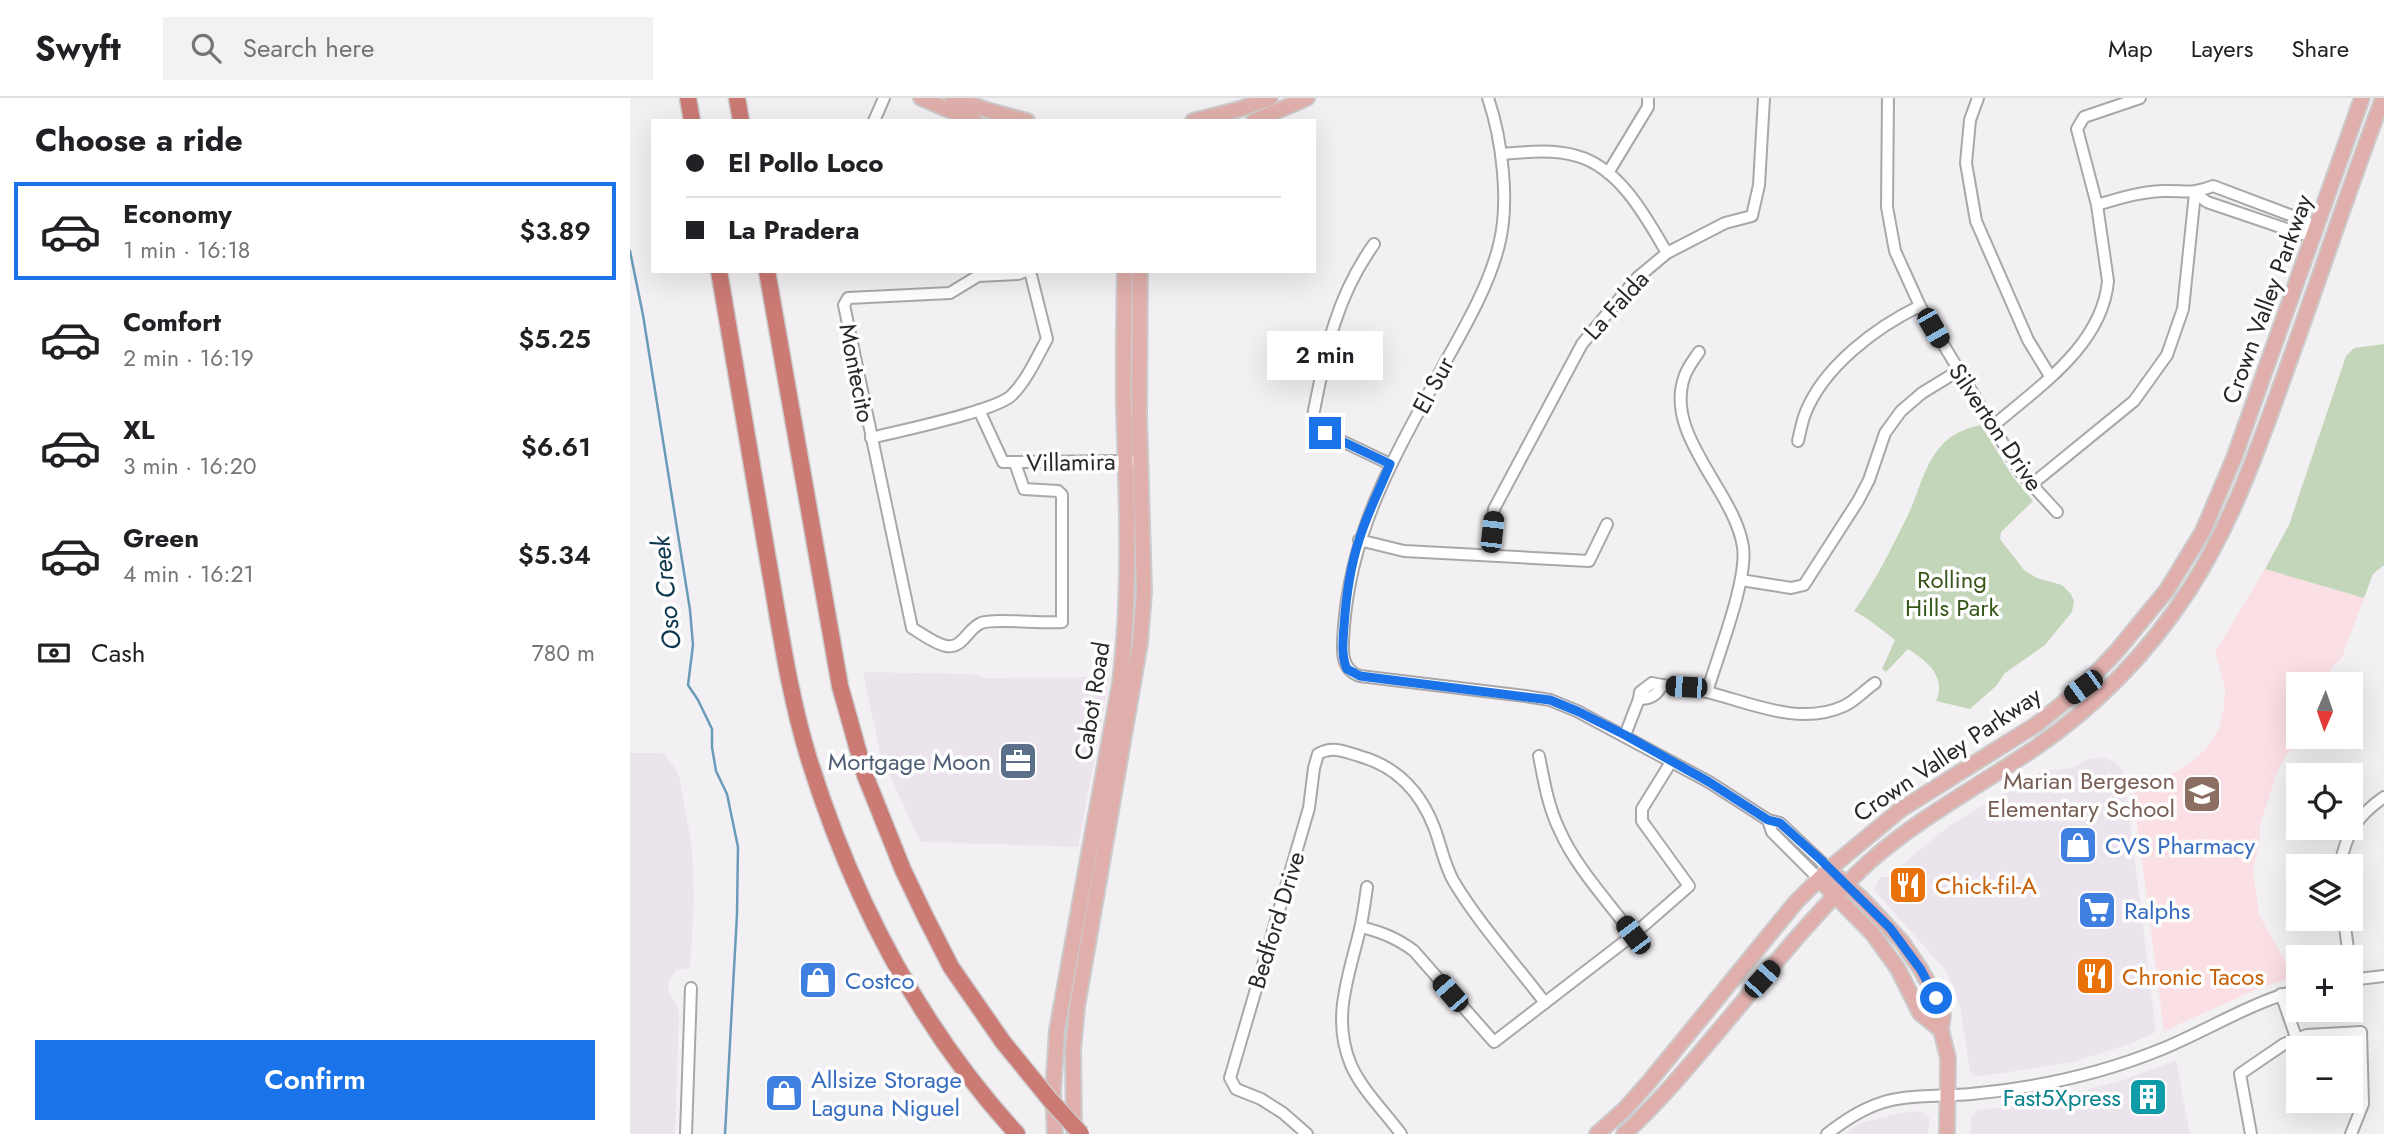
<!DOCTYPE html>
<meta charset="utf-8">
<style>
body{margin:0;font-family:Jost,sans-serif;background:#f2f2f2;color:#202124;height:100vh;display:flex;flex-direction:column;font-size:26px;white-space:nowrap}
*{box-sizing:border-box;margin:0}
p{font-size:23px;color:#757577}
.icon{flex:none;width:38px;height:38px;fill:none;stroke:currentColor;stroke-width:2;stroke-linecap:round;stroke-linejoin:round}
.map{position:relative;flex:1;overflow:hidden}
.panel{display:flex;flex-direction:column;background:#fff;width:630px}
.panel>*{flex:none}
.hud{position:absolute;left:21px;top:21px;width:665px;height:154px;border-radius:0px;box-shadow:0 7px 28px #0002;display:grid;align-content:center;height:154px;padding:0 35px;background:#fff}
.needle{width:46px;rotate:182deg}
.fabs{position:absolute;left:1656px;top:574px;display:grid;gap:14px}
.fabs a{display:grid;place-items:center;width:77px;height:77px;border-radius:0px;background:#fff;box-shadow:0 7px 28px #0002;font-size:35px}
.end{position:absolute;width:32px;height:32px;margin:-16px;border:9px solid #1a73e8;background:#fff;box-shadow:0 0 0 4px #fff}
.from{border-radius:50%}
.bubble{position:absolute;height:49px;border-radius:0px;background:#fff;box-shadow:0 7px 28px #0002;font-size:23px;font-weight:600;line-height:49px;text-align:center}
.car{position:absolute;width:21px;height:42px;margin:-21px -10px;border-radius:9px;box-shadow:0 0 5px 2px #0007;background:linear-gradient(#222 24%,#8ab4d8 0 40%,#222 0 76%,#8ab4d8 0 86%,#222 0)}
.hud b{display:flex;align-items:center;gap:24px;height:66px;font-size:26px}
.hud b+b{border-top:2px solid #e0e0e0}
.hud i{width:18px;height:18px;background:#202124}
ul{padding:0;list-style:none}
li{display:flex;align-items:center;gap:21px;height:98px;margin:0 14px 10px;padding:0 21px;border:4px solid transparent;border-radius:0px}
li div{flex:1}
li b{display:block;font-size:26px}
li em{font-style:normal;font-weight:600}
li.selected{border-color:#1a73e8}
li>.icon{width:63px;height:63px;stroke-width:1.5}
h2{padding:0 35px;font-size:32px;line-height:84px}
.pay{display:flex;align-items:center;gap:18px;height:77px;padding:0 35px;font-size:26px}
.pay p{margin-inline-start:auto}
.action{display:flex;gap:14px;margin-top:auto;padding:14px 35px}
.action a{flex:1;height:80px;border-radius:0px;background:#1a73e8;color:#fff;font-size:28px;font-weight:600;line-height:80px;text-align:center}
header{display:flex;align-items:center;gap:42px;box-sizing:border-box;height:98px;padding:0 35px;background:#fff;border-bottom:2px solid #e0e0e0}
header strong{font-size:33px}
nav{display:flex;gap:38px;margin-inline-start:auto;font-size:24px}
.search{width:490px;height:63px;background:#f2f2f2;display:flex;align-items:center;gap:18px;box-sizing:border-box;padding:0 24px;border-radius:0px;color:#757577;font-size:26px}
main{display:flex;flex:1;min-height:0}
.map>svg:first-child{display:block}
.built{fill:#ece4ed}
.education{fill:#fadfe4}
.green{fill:#c4d6b9}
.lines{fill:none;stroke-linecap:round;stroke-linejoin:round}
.stream{stroke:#6a9bba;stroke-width:2.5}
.minor-casing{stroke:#aaa7aa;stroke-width:14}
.major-casing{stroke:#cccbcc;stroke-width:18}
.highway-casing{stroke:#cccbcc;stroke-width:19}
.minor{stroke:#fff;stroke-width:10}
.major{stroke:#e0afac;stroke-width:14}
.highway{stroke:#cb7a74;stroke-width:16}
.highway-bridge-casing{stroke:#cccbcc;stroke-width:19;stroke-linecap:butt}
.highway-bridge{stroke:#cb7a74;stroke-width:16}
.route{stroke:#1a73e8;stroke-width:9}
.labels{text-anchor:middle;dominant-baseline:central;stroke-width:7;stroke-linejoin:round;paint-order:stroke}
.street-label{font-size:24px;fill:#292829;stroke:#fffeff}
.park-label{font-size:24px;fill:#365717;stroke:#fffeff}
.service-label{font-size:24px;fill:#4e5e75;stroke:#fffeff;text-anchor:end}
.education-label{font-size:24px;fill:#785e54;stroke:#fffeff;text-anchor:end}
.shop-label{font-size:24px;fill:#366cbe;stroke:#fffeff;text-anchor:start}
.food-label{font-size:24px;fill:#c56008;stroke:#fffeff;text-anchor:start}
.culture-label{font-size:24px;fill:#0d838f;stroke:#fffeff;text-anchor:end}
.water-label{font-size:26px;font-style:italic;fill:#0f384f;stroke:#fffeff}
</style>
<header>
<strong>Swyft</strong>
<div class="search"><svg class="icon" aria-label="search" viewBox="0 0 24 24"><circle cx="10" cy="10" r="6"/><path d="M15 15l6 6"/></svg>Search here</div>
<nav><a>Map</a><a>Layers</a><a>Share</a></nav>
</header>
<main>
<section class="panel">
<h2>Choose a ride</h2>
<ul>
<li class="selected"><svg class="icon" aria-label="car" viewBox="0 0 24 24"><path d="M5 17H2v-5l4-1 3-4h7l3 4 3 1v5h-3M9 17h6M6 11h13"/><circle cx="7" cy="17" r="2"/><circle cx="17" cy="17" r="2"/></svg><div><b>Economy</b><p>1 min · 16:18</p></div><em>$3.89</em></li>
<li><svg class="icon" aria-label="car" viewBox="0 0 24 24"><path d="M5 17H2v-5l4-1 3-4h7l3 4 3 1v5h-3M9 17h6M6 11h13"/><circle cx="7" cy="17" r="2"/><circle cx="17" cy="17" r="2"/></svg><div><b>Comfort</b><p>2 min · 16:19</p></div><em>$5.25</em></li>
<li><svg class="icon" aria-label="car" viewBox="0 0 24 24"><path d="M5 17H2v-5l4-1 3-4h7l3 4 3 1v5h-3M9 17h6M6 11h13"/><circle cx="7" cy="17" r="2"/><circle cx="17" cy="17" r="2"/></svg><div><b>XL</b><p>3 min · 16:20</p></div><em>$6.61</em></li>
<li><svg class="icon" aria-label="car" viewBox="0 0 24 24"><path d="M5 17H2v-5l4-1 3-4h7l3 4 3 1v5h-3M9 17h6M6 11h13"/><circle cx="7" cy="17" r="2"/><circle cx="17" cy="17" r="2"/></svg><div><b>Green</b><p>4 min · 16:21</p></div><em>$5.34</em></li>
</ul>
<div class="pay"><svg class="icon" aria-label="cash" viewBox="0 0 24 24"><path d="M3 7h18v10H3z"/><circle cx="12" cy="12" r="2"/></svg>Cash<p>780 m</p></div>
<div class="action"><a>Confirm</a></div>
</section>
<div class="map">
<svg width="1754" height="1036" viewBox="0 0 1754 1036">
<rect width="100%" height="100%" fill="#f3f0f3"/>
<!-- built -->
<g class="built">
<path d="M233,574L342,576L355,580L480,579L448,749L290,744L250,655Z"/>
<path d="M0,655H33L43,667L49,678L62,749L64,802L60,870L46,872L38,885L39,894L47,908L49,917L45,1036H0Z"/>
<path d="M1470,659L1484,663L1492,671L1496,691L1526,934L1500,946L1443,964L1347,979L1340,973L1330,909L1324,890L1315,872L1244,792L1250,779H1257L1320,727L1411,673L1442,670L1456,662Z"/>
<path d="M1546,962L1560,1036H1340L1341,1019L1348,1012L1383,1008L1448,994L1493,982Z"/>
<path d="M1291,1013L1300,1021L1298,1036H1215L1230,1025L1271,1015Z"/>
</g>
<!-- education -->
<path class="education" d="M1635,471L1734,500L1712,559L1701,570L1702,586H1668V639H1672L1656,657L1647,675L1630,726V739L1623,772L1629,817L1664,879L1627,891L1534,933L1502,686L1538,678L1556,668L1575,652L1588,632L1594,611L1595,590L1585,554Z"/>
<!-- green -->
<g class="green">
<path d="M1754,246V467L1743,476L1734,500L1635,471L1659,427L1716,258L1724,250Z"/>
<path d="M1351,327L1383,379L1403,403L1371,434L1370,441L1394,472L1407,480L1432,487L1441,496L1444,503L1442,514L1415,547L1375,575L1366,588L1340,611L1306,603C1317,579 1297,563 1278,551L1256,574L1252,571L1265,542L1238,521L1224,513C1245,484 1261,451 1277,419C1290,393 1294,363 1316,343C1326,334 1338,330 1351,327Z"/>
</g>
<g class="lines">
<!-- stream -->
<path class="stream" d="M0,153L13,217L60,512L63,547L58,587L68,602L82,631V649L86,673L97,696L108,749L107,816L95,1036"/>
<defs>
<g id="minor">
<path d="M858,0C872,41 880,104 869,147C859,187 836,227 816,263C769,351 722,426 714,528C713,547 708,571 730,578L895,598L920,602L947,613L1079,684L1138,722L1150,725L1199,771"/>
<path d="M1258,0L1257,109L1265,153L1290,208L1391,375L1427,414"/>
<path d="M1348,0L1340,22L1336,65L1346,123L1398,242L1420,278"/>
<path d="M244,23L254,0"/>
<path d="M871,56C896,54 922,51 947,58C990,70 1016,119 1037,155"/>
<path d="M978,75L1018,9V0"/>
<path d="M1565,95L1577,104L1671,136L1685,134"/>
<path d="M1467,107C1490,100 1510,94 1533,93C1556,92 1559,97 1583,88L1676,123L1685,134"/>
<path d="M744,146C704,202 695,257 682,323L686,328L695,335L760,366"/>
<path d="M1069,254C1064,261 1058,269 1055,277C1032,336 1105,393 1113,449C1118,482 1087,560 1077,594"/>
<path d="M349,312L373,364L501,363"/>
<path d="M1363,328C1408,289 1472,248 1478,183L1467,107L1447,31L1454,19L1510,0"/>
<path d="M241,340C268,333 367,313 382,297C397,282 407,259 417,241L400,173"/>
<path d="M1168,343C1170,334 1172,324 1175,316C1193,269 1246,229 1290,208"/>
<path d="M385,365L394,391L428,393L432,397V524C413,526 364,520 351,525C337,531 333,551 316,548C305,546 292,536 282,530L214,207L218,200L320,195L348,178L388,176L396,173"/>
<path d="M1401,387L1504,303L1537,257L1553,211L1565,95"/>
<path d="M729,442L774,453L959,463L977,426"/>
<path d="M859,457L864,411L952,246L1007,180L1037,155L1095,125L1122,118L1129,87L1134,0"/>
<path d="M1111,482L1161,490L1174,487L1228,403L1239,382L1255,335L1271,313L1292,295L1328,273"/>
<path d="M1009,601C1021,601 1027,597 1032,587"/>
<path d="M995,637L1009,601L1010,594L1022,585C1041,589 1061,590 1081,595C1123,606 1171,628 1214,608C1225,603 1235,592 1245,585"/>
<path d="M909,658C914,683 918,708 929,731C946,770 978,803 1003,837"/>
<path d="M1138,722L1142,734L1189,781"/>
<path d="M1710,768C1716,735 1727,718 1754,699"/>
<path d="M737,789C735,803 733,818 730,831C719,878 701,920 721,967C732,992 755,1014 771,1036"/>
<path d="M1714,821L1719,859"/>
<path d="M731,829C751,834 767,840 784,853L864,944L1003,837L1059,788L1012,723V711L1041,664"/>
<path d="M1720,882L1754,878"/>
<path d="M1651,896L1667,942"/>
<path d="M56,1036L61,890"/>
<path d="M677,1036L653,1015L631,1001L606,991L600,980L679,710L684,670L688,656C702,648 714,653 729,658C766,668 790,693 804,729C811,747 814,767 824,784C850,827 885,865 915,905"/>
<path d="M1197,1036C1219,1019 1244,1003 1273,1000C1295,997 1319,998 1341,996C1406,990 1471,976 1532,951C1578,932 1620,905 1668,892"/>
<path d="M1621,1036L1610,976L1654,946L1677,937L1731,934L1733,1006L1721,1036"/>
</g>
<g id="major">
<path d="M291,0L345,23"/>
<path d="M323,0L360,13L397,23"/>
<path d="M563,23L610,11L640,0"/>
<path d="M624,23L677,0"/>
<path d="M1199,771L1232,801L1272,844L1291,872L1306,899L1313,917L1311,932L1318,960L1317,1036"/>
<path d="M1189,781L1243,836L1268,871L1290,915L1311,932"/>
<path d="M444,1034L443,952L447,909L510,545L514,494L509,318L510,173"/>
<path d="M425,1036L423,994L427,932L490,584C501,493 497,403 494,312C493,266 494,219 495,173"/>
<path d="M967,1036L995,1011L1019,984L1166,804L1199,771L1270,712L1407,626L1453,589L1486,554L1537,492L1573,433L1604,360L1732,0"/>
<path d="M994,1036C1025,1008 1053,975 1080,943C1131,883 1180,819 1238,765C1287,721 1347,689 1402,652C1464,610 1518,555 1559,492C1601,427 1627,354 1653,281C1687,187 1718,93 1753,0"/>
</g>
<g id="highway">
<path d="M58,0L62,23"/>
<path d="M107,0L111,23"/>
<path d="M89,173C105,267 121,361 137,456C149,523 158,592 178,658C221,797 289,929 387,1036"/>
<path d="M137,173L210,588L235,677L273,772L295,818L321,869L373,944"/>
</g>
</defs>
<!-- minor casing -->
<use href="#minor" class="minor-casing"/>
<!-- major casing -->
<use href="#major" class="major-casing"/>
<!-- highway casing -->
<use href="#highway" class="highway-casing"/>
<!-- minor -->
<use href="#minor" class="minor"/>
<!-- major -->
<use href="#major" class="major"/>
<!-- highway -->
<use href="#highway" class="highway"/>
<defs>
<path id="highway-bridge" d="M373,944L421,1003L451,1036"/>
</defs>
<!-- highway-bridge casing -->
<use href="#highway-bridge" class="highway-bridge-casing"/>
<!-- highway-bridge -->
<use href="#highway-bridge" class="highway-bridge"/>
</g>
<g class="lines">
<!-- route -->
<path class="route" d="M695,335L760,366C750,391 737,416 729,442C720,470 716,499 714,528C713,543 711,558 717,571L730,578L920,602L947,613L995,637L1079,684L1138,722L1150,725L1191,762L1260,830L1291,872L1306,900"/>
</g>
<!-- icons -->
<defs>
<symbol id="office-square" viewBox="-11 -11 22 22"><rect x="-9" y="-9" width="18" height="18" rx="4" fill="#5c6f8a" stroke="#fffeff"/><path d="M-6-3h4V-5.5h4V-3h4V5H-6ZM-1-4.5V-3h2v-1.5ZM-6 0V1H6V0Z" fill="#fff"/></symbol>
<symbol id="school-square" viewBox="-11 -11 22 22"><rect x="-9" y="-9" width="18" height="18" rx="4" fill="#8d6e63" stroke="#fffeff"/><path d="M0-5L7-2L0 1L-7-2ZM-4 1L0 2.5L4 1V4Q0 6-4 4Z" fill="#fff"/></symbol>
<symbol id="shop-square" viewBox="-11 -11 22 22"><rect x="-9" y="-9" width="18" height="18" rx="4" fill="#3f7fe0" stroke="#fffeff"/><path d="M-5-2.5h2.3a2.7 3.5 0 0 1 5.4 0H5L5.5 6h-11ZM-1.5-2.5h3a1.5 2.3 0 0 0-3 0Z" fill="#fff"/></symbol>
<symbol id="restaurant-square" viewBox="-11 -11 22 22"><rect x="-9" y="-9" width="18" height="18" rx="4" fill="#e8710a" stroke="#fffeff"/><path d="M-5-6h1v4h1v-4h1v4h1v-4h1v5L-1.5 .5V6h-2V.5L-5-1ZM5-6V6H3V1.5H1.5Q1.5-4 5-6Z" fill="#fff"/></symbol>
<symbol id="supermarket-square" viewBox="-11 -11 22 22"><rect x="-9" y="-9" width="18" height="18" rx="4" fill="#3f7fe0" stroke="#fffeff"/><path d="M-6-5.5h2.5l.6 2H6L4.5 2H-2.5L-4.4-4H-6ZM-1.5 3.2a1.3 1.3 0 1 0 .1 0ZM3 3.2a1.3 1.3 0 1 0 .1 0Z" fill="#fff"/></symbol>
<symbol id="building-square" viewBox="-11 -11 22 22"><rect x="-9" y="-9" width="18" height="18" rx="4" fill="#0f9aa8" stroke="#fffeff"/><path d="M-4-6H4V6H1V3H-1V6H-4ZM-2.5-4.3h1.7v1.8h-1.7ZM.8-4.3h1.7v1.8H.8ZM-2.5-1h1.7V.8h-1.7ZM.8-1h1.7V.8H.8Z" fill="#fff"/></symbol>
</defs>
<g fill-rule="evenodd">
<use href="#office-square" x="366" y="641" width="44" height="44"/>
<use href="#school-square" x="1550" y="674" width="44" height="44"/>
<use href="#shop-square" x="1426" y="725" width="44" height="44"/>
<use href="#restaurant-square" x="1256" y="765" width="44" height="44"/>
<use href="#supermarket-square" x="1445" y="790" width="44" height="44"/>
<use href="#restaurant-square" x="1443" y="856" width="44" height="44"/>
<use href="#shop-square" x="166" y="860" width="44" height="44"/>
<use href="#shop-square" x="132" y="973" width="44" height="44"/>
<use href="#building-square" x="1496" y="977" width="44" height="44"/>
</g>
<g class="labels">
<!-- street labels -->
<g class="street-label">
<text transform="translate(1637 201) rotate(-70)">Crown Valley Parkway</text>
<text transform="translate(986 207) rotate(-48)">La Falda</text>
<text transform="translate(227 275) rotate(79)">Montecito</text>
<text transform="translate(803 287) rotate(-62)">El Sur</text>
<text transform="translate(1366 329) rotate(56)">Silverton Drive</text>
<text transform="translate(441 364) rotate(-1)">Villamira</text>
<text transform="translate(462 603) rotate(-81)">Cabot Road</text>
<text transform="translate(1317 656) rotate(-34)">Crown Valley Parkway</text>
<text transform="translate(646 822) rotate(-73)">Bedford Drive</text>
</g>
<!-- park labels -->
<g class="park-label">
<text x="1322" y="481">Rolling<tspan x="1322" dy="28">Hills Park</tspan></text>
</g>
<!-- service labels -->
<g class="service-label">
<text x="361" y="663">Mortgage Moon</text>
</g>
<!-- education labels -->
<g class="education-label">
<text x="1545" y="682">Marian Bergeson<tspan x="1545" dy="28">Elementary School</tspan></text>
</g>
<!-- shop labels -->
<g class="shop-label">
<text x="1475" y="747">CVS Pharmacy</text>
<text x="1494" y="812">Ralphs</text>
<text x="215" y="882">Costco</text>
<text x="181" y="981">Allsize Storage<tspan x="181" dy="28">Laguna Niguel</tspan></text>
</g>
<!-- food labels -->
<g class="food-label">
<text x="1305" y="787">Chick-fil-A</text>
<text x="1492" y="878">Chronic Tacos</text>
</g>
<!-- culture labels -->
<g class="culture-label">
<text x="1491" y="999">Fast5Xpress</text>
</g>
<!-- water labels -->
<g class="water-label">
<text transform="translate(36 495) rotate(-96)">Oso Creek</text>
</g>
</g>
</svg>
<div class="fabs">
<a><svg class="needle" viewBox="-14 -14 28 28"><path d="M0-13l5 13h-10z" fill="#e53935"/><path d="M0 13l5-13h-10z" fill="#757577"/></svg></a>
<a><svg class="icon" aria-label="locate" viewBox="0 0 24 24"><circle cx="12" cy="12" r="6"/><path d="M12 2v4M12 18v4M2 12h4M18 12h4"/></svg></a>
<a><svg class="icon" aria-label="layers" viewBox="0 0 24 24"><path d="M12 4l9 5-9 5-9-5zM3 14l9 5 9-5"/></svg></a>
<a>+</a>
<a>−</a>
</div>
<i class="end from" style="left:1306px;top:900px"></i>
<i class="end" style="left:695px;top:335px"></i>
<div class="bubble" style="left:637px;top:233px;width:116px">2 min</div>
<i class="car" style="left:1303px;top:230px;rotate:150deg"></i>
<i class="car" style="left:862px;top:434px;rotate:6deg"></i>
<i class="car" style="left:1056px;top:589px;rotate:273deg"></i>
<i class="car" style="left:1453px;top:589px;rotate:234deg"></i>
<i class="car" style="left:1003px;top:837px;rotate:323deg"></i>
<i class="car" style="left:1132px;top:881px;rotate:42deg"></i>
<i class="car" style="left:820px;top:895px;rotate:319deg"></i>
<div class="hud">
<b><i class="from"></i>El Pollo Loco</b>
<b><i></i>La Pradera</b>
</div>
</div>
</main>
